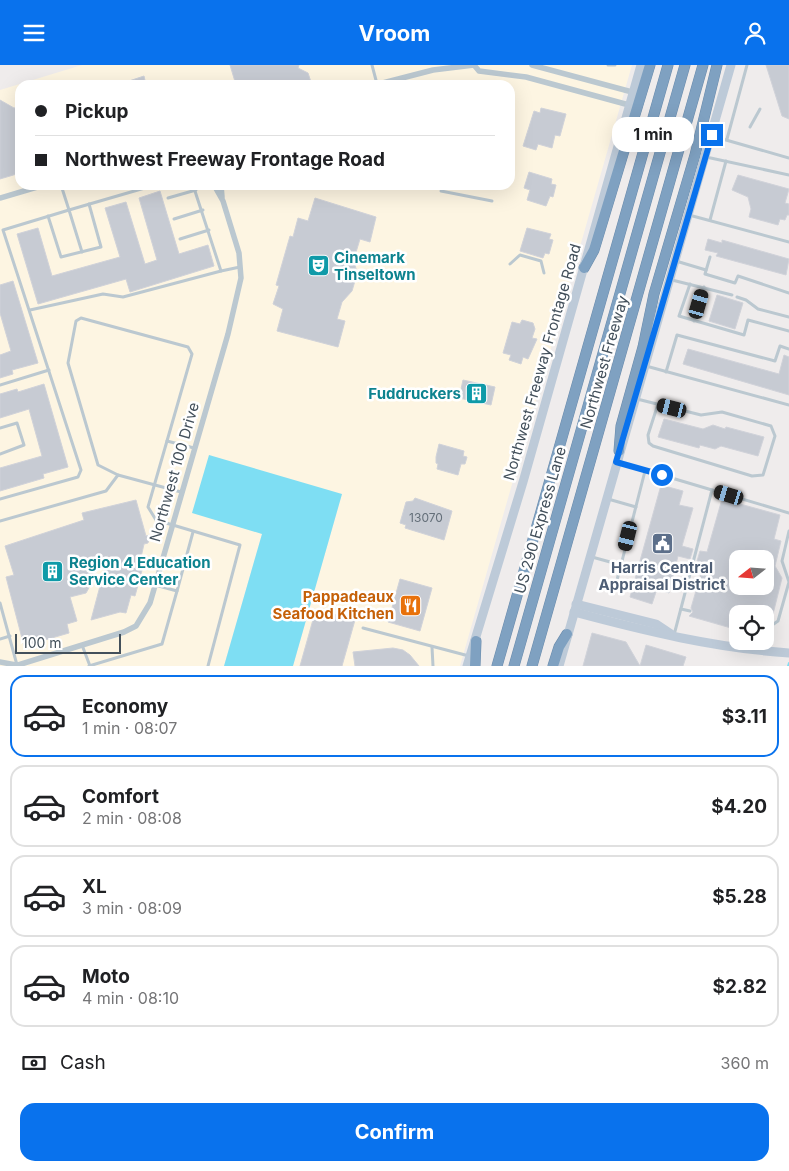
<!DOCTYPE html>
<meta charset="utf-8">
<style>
body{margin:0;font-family:Inter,sans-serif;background:#f6f6f6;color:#202124;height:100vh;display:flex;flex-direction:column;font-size:19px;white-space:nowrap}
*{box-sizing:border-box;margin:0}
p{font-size:16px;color:#757577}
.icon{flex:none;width:28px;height:28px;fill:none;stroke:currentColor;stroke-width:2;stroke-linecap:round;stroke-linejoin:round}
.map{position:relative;height:601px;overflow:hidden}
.side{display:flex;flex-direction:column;background:#fff;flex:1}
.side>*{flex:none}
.banner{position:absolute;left:15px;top:15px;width:500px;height:110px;border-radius:15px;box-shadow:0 5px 20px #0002;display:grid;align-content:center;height:110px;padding:0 20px;background:#fff}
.needle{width:32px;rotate:253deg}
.controls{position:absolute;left:729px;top:485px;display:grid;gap:10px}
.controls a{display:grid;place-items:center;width:45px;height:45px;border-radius:10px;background:#fff;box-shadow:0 5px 20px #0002;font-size:25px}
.scale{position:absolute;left:15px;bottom:12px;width:106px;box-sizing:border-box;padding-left:5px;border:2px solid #43505b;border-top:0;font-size:14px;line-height:18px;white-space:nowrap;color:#43505b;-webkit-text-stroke:4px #fff;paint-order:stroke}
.end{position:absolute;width:22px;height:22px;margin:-11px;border:6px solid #0972ed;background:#fff;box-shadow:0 0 0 2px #fff}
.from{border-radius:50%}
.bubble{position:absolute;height:35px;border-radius:15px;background:#fff;box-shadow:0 5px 20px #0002;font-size:16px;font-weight:700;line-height:35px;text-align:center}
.car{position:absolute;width:15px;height:30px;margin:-15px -8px;border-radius:6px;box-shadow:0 0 4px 1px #0007;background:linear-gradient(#222 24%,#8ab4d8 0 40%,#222 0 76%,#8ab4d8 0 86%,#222 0)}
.banner b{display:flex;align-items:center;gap:18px;height:48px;font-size:19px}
.banner b+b{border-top:1px solid #e0e0e0}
.banner i{width:12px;height:12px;background:#202124}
ul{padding:9px 0 0;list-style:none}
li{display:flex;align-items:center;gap:15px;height:82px;margin:0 10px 8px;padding:0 10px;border:2px solid #e0e0e0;border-radius:15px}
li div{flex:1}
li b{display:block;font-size:19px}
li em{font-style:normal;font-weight:700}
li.current{border-color:#0972ed}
li>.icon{width:45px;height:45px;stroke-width:1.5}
.pay{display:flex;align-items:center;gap:12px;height:55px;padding:0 20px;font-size:19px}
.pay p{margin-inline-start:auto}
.primary-button{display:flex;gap:10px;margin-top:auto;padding:10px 20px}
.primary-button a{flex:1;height:58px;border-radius:15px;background:#0972ed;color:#fff;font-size:20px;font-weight:700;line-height:58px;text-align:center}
header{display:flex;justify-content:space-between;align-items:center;height:65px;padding:0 20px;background:#0972ed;color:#fff;font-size:22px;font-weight:700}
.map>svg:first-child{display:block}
.commercial{fill:#fdf5e2;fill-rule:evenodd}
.water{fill:#7edef3}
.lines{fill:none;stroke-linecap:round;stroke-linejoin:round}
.stream{stroke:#7edef3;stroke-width:2}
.building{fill:#c7cbd3;stroke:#d0d2d9;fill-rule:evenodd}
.highway-casing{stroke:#6a8bac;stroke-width:11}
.lane{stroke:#bbc8d0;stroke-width:3}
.street{stroke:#bbc8d0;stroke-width:5.5}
.secondary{stroke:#bdcad8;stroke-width:9}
.highway{stroke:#7fa1c1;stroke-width:10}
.route{stroke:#0972ed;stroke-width:6}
.labels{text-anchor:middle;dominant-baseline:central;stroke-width:5;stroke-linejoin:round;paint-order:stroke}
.number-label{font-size:12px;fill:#646f79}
.culture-label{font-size:15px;font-weight:bold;fill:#0d838f;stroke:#fff;text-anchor:start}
.street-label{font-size:15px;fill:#43505b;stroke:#fff}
.service-label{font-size:15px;font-weight:bold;fill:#4e5e75;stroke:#fff}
.food-label{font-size:15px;font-weight:bold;fill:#c56008;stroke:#fff;text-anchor:end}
</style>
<header><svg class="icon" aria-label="menu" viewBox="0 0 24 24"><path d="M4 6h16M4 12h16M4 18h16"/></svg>Vroom<svg class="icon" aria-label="person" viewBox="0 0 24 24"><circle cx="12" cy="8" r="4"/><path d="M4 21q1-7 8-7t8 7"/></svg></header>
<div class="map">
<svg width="789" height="601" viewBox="0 0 789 601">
<rect width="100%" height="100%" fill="#efecec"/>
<!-- commercial -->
<path class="commercial" d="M82,0H632L460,601H293L342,429L262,469L224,601H0V25ZM20,20H510V120H20Z"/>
<!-- water -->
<path class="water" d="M209,390L342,429L293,601H224L262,469L192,448Z"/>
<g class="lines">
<!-- stream -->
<path class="stream" d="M788,601L789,598"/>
</g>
<!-- building -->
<g class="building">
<path d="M230,0H299L298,3L308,8L311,17L300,20H236Z"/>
<path d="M766,0H789V54L782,51Z"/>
<path d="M144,11L146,20H120V19Z"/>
<path d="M0,35L14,43L20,42V108L0,114Z"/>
<path d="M541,43L566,49L560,71L555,70L552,83L538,79L536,85L523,81L534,46L540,48Z"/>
<path d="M529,107L552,114L551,119L556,120L553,132L550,131L546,141L527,135L530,125L524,123Z"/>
<path d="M738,110L789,124L785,138L789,139V150H787L785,155L780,154L778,160L749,152L751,144L748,132L732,125Z"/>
<path d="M160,126L179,189L208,180L214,201L130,227L126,214L38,239L17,169L38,163L52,211L120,192L105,143L126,137L145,199L157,195L139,133Z"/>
<path d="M315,133L376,152L370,177L360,174L354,194L357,209L352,226L342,237L337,254L345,256L338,282L277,266L283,244L273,239L279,221L276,220L290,171L293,172L298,153L308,156Z"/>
<path d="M527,163L551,169L549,174L553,175L549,189L545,188L543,193L520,186Z"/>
<path d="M708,174L722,178V175L789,194L786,210L716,191L718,188L705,185Z"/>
<path d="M13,216L38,298L12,305L13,309L0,313V290L11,286L0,248V220Z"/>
<path d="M717,230L743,238L735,264L709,256Z"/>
<path d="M522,255L533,258L535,264L532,273L537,274L528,294L523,292L521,299L509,295L511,290L503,288L512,257L520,259Z"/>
<path d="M688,284L779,309L784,290L789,292V330L683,299Z"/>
<path d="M463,315L495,322L491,340L459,333Z"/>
<path d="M44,319L68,402L43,409L44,413L0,426V403L42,391L29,344L0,353V329L17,324L18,327Z"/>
<path d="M664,354L703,364L713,360L725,364L726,362L764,372L758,391L721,381L715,384L700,380L699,383L658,372Z"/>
<path d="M439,379L464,386L463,391L467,392L465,399H461L458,410L437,404L438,399L436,398V392Z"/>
<path d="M661,420L683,426L679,440L693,443L682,481L693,484L690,494L678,491L669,528L657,524L652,539L630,532Z"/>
<path d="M415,433L452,446L444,475L405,463L406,460L400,458L406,437L413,436Z"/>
<path d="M722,434L780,450L774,474L781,476L775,501L782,513L772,553L765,556V549H738V565L689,551L693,547L691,543L704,498L697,496L700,486L707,487ZM738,494H765V521H738Z"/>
<path d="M136,435L146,471L150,470L148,478L144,479L140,497L144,498L135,531L131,530L126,548L120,547L91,555L108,491L90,496L95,512L86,528L70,532L77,556L67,559L69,568L24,581L6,512L14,510L5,481L84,455L82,448Z"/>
<path d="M400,514L432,523L420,566L388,557Z"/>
<path d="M316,544L355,555L342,601H300Z"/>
<path d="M592,568L626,577L640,601H583Z"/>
<path d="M646,580L686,592L683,601H640Z"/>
<path d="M393,583L403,585L410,590L419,601H355L353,587Z"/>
</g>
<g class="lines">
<defs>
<g id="highway">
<path d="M584,203L594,185L650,0"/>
<path d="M619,386L621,361L643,282L654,229L695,90L717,0"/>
<path d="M475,601L476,576"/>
<path d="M497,601L668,0"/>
<path d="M514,601L685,0"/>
<path d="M532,601L703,0"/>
<path d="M553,601L559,582L567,569"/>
</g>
</defs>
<!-- highway casing -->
<use href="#highway" class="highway-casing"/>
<!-- lane -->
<g class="lane">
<path d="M372,0L377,19"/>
<path d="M608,0H615"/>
<path d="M750,62L760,44"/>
<path d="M712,71L789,93"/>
<path d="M727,74L747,0"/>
<path d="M706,92L789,110"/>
<path d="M193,120L221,206L240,202"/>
<path d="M441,126L492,136"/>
<path d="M168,133L196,125"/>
<path d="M689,150L789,177"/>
<path d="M48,151L61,192L101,182L89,139"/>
<path d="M174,154L203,145"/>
<path d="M710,155L726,96"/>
<path d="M180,174L209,165"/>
<path d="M82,187L69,145L155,120"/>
<path d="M710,192L705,209L735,218L738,211L789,228"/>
<path d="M676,196L706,205"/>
<path d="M510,199L520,190L541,196L544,208"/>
<path d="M672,215L732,230"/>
<path d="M690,219L679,251L744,270L748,255L789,266"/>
<path d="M737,232L746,235L758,244L789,252"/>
<path d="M30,245L103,229L123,232L221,206"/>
<path d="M694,256L704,222"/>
<path d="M646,301L789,340"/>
<path d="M666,307L677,270L775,296L780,281L789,284"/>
<path d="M0,320L49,305"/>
<path d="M637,334L701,350L722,347L771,361L775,371L763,410L752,411L653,381L649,378L648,370L658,339"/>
<path d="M0,363L17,358L24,380L0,389"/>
<path d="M167,376L194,383"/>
<path d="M618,397L712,425L674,570"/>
<path d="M118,410L98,400L68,298L76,256L81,253L188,282L192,289L148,442L156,455L240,480L208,601"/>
<path d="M712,425L789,448"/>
<path d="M0,434L78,412L81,405L3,165L69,145L61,120"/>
<path d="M608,434L636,442"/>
<path d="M0,456L106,426L118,410L181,427"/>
<path d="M592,492L621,500L645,406"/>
<path d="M155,520L177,526L193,467"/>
<path d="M614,526L621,500"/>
<path d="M0,538L17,600"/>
<path d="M681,544L690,546"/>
<path d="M363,563L469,591"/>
<path d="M765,565L778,556L789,517L782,496L789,466"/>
<path d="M0,574L10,571"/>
<path d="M82,580L90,601"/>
<path d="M432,582L433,601"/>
<path d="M89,601L162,579L177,526"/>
</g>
<!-- street -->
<g class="street">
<path d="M474,0L479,6L526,12L629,40"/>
<path d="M532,0L632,27"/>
<path d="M375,20L433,5L474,0"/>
<path d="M221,120L222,132"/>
<path d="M0,133L44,120"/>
<path d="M0,597L16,600"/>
<path d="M15,601L124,567L136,561L150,538L228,269L241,213L239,188L223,136L214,120"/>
</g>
<!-- secondary -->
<g class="secondary">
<path d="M576,539L656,559L671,569"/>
<path d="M574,547C645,566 715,583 789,588"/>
<path d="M467,601L523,417L641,0"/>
<path d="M559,601L731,0"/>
</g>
<!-- highway -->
<use href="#highway" class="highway"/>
</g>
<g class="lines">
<!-- route -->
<path class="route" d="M662,410L616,397L712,70"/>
</g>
<!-- icons -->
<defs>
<symbol id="theatre-square" viewBox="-11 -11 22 22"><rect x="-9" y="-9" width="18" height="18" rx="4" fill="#0f9aa8" stroke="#fff"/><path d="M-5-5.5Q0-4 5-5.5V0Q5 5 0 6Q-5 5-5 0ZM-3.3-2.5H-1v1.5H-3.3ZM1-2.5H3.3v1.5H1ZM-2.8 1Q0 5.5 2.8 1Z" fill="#fff"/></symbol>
<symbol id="building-square" viewBox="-11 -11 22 22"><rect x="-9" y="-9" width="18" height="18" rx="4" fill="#0f9aa8" stroke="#fff"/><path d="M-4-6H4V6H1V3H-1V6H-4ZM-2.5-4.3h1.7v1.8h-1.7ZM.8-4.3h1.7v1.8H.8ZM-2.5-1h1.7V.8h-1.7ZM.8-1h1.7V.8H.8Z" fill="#fff"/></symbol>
<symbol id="civic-square" viewBox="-11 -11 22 22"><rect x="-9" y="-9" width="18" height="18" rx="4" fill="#5c6f8a" stroke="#fff"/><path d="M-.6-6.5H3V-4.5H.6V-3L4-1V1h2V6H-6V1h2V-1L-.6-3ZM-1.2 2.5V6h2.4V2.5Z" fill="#fff"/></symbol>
<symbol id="restaurant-square" viewBox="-11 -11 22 22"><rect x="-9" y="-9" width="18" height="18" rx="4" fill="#e8710a" stroke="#fff"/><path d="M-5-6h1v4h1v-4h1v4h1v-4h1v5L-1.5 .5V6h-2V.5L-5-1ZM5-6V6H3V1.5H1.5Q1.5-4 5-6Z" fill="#fff"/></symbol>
</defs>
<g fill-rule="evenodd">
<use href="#theatre-square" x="306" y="188" width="25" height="25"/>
<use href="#building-square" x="464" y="316" width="25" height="25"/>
<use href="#civic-square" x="650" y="466" width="25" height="25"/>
<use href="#building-square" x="40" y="494" width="25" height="25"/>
<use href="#restaurant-square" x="398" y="528" width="25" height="25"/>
</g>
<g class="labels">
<!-- number labels -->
<g class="number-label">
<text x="426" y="452">13070</text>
</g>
<!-- culture labels -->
<g class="culture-label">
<text x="334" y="192">Cinemark<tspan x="334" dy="17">Tinseltown</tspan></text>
<text x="461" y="328" text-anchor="end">Fuddruckers</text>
<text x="69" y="497">Region 4 Education<tspan x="69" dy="17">Service Center</tspan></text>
</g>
<!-- street labels -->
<g class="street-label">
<text transform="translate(542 297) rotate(-74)">Northwest Freeway Frontage Road</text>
<text transform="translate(604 297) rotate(-74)">Northwest Freeway</text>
<text transform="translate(174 407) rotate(-74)">Northwest 100 Drive</text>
<text transform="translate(540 455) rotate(-74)">US 290 Express Lane</text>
</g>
<!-- service labels -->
<g class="service-label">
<text x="662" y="502">Harris Central<tspan x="662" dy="17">Appraisal District</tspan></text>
</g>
<!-- food labels -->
<g class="food-label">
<text x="394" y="531">Pappadeaux<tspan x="394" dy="17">Seafood Kitchen</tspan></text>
</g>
</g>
</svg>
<div class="controls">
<a><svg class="needle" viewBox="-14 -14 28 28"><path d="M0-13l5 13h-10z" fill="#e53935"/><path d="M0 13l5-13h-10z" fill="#757577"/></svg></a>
<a><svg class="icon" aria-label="locate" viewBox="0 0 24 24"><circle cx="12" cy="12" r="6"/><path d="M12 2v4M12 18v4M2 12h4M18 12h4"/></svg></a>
</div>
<div class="scale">100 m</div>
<i class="end from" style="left:662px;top:410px"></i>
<i class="end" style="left:712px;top:70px"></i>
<div class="bubble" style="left:612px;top:52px;width:82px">1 min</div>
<i class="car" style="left:699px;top:239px;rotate:16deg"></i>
<i class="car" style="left:672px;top:343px;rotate:284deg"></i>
<i class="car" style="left:729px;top:430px;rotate:287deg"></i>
<i class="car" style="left:628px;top:471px;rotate:194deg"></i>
<div class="banner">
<b><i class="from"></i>Pickup</b>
<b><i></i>Northwest Freeway Frontage Road</b>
</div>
</div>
<section class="side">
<ul>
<li class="current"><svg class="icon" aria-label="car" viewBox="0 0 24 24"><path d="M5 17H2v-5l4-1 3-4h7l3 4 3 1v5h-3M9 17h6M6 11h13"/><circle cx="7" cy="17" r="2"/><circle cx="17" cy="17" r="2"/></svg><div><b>Economy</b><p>1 min · 08:07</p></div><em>$3.11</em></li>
<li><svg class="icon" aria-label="car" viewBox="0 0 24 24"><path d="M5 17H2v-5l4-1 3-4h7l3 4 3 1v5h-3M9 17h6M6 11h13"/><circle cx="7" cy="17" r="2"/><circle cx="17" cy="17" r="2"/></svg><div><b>Comfort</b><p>2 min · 08:08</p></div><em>$4.20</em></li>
<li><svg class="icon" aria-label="car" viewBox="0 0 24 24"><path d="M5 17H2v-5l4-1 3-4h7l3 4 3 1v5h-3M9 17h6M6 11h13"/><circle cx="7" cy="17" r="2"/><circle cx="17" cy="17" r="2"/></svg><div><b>XL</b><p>3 min · 08:09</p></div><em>$5.28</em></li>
<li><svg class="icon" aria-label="car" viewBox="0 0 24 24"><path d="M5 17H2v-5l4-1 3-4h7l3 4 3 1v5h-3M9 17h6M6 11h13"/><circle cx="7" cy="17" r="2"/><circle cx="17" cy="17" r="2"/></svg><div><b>Moto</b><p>4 min · 08:10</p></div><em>$2.82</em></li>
</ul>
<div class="pay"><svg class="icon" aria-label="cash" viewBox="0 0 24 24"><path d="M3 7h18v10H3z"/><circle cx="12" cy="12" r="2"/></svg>Cash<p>360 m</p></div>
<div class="primary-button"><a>Confirm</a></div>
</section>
